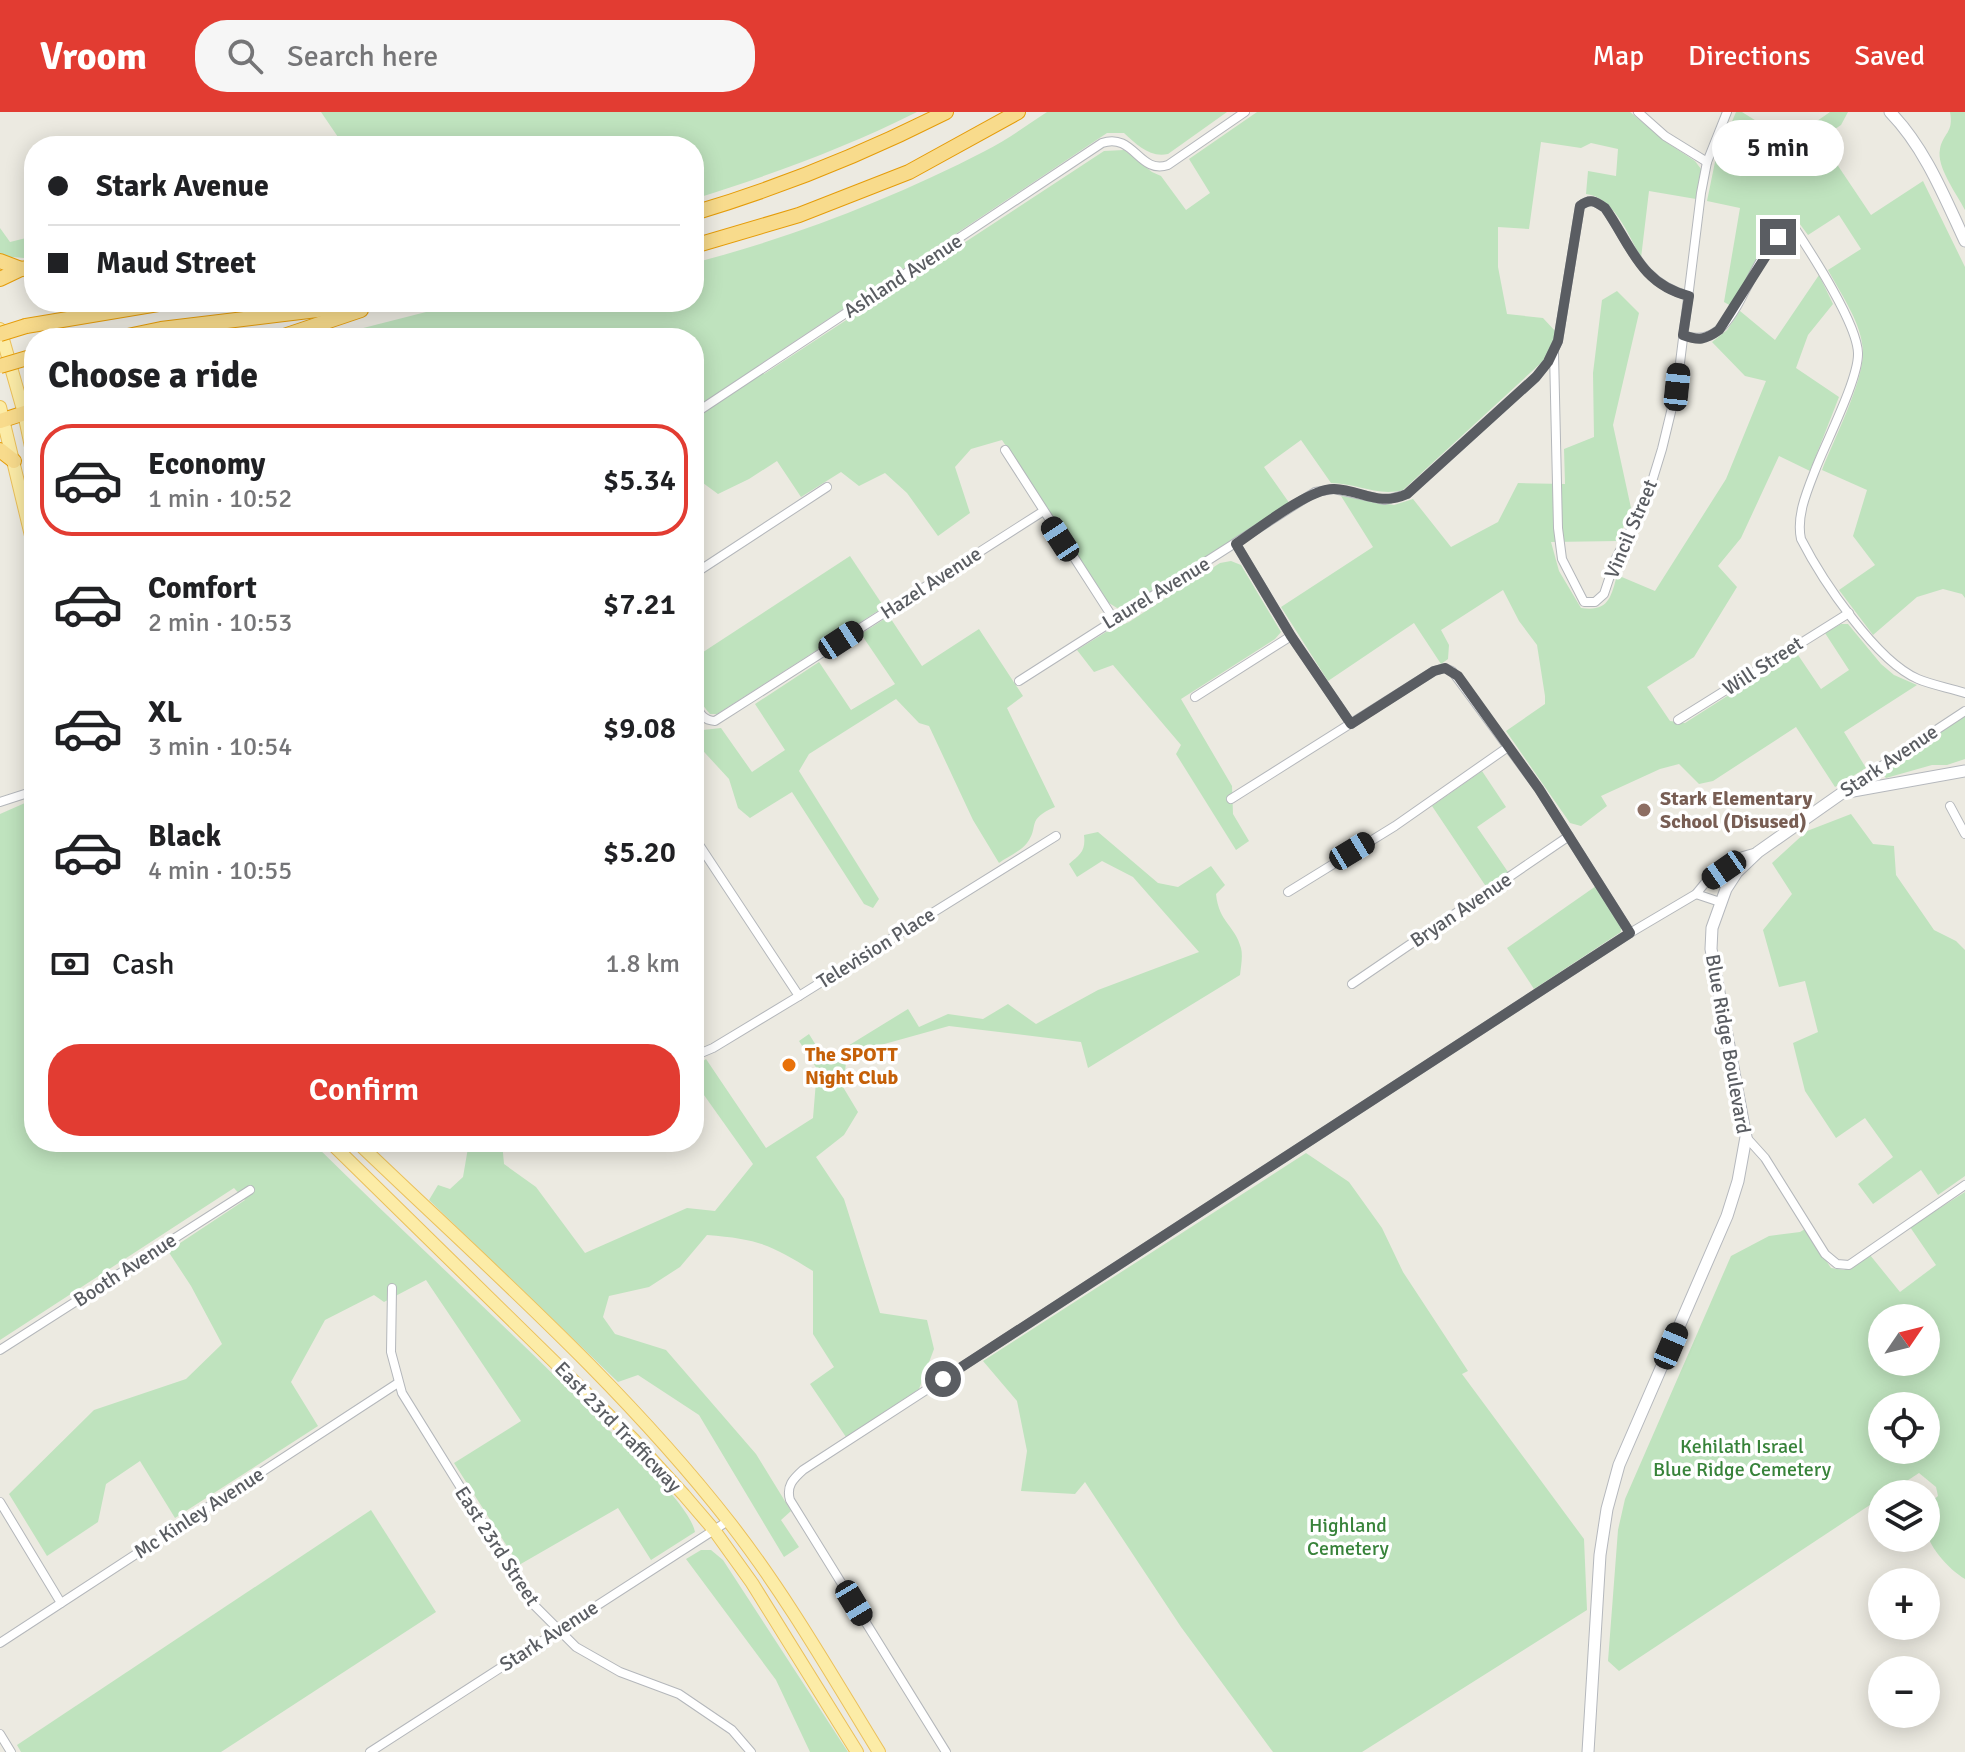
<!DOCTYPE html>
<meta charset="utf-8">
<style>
body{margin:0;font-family:Signika,sans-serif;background:#f6f6f6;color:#202124;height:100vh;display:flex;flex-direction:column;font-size:30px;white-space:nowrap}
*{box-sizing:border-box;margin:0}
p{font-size:26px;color:#757577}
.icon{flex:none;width:44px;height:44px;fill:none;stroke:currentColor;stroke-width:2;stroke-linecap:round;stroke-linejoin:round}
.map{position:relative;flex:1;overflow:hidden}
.side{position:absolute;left:24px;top:216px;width:680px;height:824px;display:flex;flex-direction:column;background:#fff;border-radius:32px;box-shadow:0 4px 20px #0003}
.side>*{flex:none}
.hud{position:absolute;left:24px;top:24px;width:680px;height:176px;border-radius:32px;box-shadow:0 4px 20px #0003;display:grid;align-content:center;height:176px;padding:0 24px;background:#fff}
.needle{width:52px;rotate:55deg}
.fabs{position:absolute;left:1868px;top:1192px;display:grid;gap:16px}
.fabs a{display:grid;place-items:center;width:72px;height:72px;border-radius:50%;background:#fff;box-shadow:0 4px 20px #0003;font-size:40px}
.end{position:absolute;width:36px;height:36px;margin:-18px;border:10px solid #5a5d62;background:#fff;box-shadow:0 0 0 4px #fff}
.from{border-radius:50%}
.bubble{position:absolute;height:56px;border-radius:28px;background:#fff;box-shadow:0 4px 20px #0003;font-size:26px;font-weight:600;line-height:56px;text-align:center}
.car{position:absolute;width:24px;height:48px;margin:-24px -12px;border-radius:10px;box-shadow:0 0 6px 2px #0007;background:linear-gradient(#222 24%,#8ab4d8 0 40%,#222 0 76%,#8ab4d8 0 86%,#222 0)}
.hud b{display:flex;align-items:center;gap:28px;height:76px;font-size:30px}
.hud b+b{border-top:2px solid #e0e0e0}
.hud i{width:20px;height:20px;background:#202124}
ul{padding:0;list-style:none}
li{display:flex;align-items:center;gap:24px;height:112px;margin:0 16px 12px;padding:0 8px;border:4px solid transparent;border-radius:32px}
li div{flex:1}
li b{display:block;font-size:30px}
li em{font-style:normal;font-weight:600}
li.selected{border-color:#e23c32}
li>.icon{width:72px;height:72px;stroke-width:1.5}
h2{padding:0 24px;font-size:36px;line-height:96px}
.pay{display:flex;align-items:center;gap:20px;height:88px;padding:0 24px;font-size:30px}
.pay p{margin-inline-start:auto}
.primary-button{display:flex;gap:16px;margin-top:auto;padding:16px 24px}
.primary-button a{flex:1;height:92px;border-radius:32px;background:#e23c32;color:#fff;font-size:32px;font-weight:600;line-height:92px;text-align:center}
header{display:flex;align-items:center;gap:48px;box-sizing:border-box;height:112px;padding:0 40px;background:#e23c32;color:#fff}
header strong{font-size:38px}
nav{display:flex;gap:44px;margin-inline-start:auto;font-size:28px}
.search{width:560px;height:72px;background:#f6f6f6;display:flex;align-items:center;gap:20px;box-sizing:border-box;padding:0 28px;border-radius:32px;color:#757577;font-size:30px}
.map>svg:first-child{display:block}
.green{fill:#bfe3be;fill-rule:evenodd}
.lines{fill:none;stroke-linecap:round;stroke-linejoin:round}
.minor-casing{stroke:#b4b7bb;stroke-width:10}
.secondary-casing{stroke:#b5b8bd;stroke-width:13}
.primary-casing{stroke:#ebc05b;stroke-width:14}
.motorway-casing{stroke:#e59c09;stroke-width:16}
.minor{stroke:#fff;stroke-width:8}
.secondary{stroke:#fff;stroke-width:11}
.primary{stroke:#fceca7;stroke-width:12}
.motorway{stroke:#f8db8c;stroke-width:14}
.motorway-bridge-casing{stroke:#e59c09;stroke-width:16;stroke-linecap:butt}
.motorway-bridge{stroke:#f8db8c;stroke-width:14}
.route{stroke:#5a5d62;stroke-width:10}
.education-dot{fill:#8d6e63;stroke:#fff;stroke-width:3}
.food-dot{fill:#e8710a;stroke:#fff;stroke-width:3}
.labels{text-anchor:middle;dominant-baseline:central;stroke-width:7;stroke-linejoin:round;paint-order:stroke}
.street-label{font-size:20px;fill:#5a5d62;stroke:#fff}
.education-label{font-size:20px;font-weight:bold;fill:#785e54;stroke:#fff;text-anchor:start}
.food-label{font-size:20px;font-weight:bold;fill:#c56008;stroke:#fff;text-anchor:start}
.park-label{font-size:20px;fill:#38833a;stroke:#fff}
</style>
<header>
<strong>Vroom</strong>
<div class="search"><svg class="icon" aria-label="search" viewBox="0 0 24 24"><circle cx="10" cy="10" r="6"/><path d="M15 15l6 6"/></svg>Search here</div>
<nav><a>Map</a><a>Directions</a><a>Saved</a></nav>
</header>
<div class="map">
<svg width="1965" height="1640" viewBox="0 0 1965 1640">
<rect width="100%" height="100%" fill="#eceae1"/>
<!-- green -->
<g class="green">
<path d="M321,0H917C845,36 771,63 694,87V34H332L340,28Z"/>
<path d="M1047,0H1227L1168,42C1150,46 1137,33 1124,21H1107L759,253L764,262L1104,39L1124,38L1152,60L1161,64L1186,98L1210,81L1189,47L1257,0H1630L1666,30L1695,49L1701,57L1696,87L1649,79L1641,146C1629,124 1614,85 1586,82L1588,59L1616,64L1618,37L1591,31L1581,36L1541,30L1529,117L1498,115V155L1507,202L1543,206L1556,220L1553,232L1543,249L1403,378C1378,385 1356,371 1331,371L1301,328L1264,355L1290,392L1125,495L1117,496L1109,491L1002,328L971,337L955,355L970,401L938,424L907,381L885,361L859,374L841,360L801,385L777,349L749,367L718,382L703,371L694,377V307L706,299L694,297V226H324L426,200L489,190H694V151C794,125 894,86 985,39C1007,28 1027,13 1047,0Z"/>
<path d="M1736,0H1742L1758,10L1759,26L1797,23L1830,0H1848L1841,13L1820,27L1871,103L1923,69L1965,155V486L1962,482L1943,477L1917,485L1873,523L1839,478L1875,453L1853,424L1867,378L1822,358C1833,329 1864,269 1863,239C1862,212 1841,182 1828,158L1861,137L1839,103L1808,123L1796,107L1772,120L1731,194L1724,190L1740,96L1707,89L1715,50Z"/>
<path d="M1950,0H1965V98C1957,82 1936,55 1940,37C1943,21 1954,21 1950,0Z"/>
<path d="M0,116L10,130L34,124V144L24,146L0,144Z"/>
<path d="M1819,163L1833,192L1808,223L1796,256L1839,285L1810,359L1779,344L1741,426L1718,454L1737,475L1694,545L1647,575L1670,609L1685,611L1796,540L1821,577L1849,558L1825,521L1841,512H1848L1881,552L1894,563L1917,573L1844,620L1866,656L1835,675L1796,615L1713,669L1699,672L1679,652L1660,657L1601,684L1607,694L1581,714L1570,711L1506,619L1545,592V584L1537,533L1519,509L1503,478L1441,518L1449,533L1448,547L1441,552L1414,511L1328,569L1281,495L1373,435L1341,384L1394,393L1413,387L1451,435L1498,410L1518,371L1565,372L1564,337L1594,325L1593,261L1602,188L1617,179L1639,201L1613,313L1631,396L1618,429L1551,430L1559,459L1581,496C1608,500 1611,486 1617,463L1655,479L1726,367L1766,269L1745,264L1712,230L1727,218L1740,199L1775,228Z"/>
<path d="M850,444L884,495L717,602H710C694,585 694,568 694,546Z"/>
<path d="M1231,449L1241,453L1281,520L1275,527L1181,587L1232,674L1233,702L1249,729L1236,738L1176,642L1181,633L1113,553L1094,560L1077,538L1106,520L1129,510L1220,451Z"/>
<path d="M889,504L922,554L979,517L1023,584L1007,596L1055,695C1025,708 1040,714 1027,731C1021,739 1007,745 999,751L973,708L929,614L919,611L896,587L809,642L799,659L879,787L873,796L864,792L792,680L750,706L738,696L729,667L694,629V604L703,618L721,616L752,660L785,638L755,592L819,550L851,598L895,572L861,522Z"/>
<path d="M1965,604V647L1947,653H1932L1886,666L1882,662L1885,656Z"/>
<path d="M1482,659L1506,695L1477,715L1508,760L1487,776L1432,694Z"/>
<path d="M34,687V1030H312C412,1129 516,1223 614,1323C635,1344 690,1394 695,1420L651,1448L618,1396L519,1453L454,1351L521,1309L426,1168L384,1190L374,1183L325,1208L291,1270L318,1314L175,1406L140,1349L106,1372L98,1410L47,1444L9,1382L94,1298L186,1267L222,1232L191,1174L168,1139L245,1088L234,1076L0,1228V702Z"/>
<path d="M1851,702L1873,732L1894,734L1896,763L1934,818L1956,829L1965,838V1064L1938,1083L1921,1058L1873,1092L1858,1072L1893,1045L1865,1006L1836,1026L1805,979L1793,931L1818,920L1805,869L1779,875L1763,818L1792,782L1772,751L1807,719Z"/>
<path d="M1098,720L1158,771L1178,775L1211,754L1225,773L1216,782C1219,811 1235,813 1241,836C1243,844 1241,854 1240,863L1088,956L1081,930L949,914L852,941L846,951L843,975L858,1000L844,1023L816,1045L844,1087L880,1201L927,1208L934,1237L919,1277L846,1325L810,1272L834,1255L813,1222V1159C770,1132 757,1127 707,1123L680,1155L649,1175L609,1184L603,1205L615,1222L666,1238L756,1342L791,1399L781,1408L799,1435L784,1445L699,1303L638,1263L618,1270L429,1088L438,1073L450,1077L463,1065L469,1030H502L504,1052L536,1075L585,1141L687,1096L715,1099L753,1052L694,969L698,953L706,947L766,1036L813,1006L817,957L799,929L809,922L825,948L908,897L919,915L948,902L983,907L1008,892L1036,912L1098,878L1199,840L1133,765L1102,749L1077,765L1069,752C1080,743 1086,739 1084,723Z"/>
<path d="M1596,774L1621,814V820L1534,877L1507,836Z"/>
<path d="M1306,1041L1349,1070L1382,1116L1403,1160L1468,1259L1462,1262L1584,1427L1587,1498L1362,1640H1273L1181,1515L1085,1370L1075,1382L1021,1379L1027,1339L1017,1289L983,1249Z"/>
<path d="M1965,1080V1467C1940,1452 1905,1408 1938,1384L1936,1375L1919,1361L1887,1382H1882V1385L1619,1559L1608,1549L1618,1418L1625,1387L1731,1144L1769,1124L1800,1120L1805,1117L1831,1156L1844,1158L1870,1143L1900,1180L1936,1153L1910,1115ZM1882,1206H1926V1250H1882ZM1882,1294H1926V1338H1882Z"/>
<path d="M371,1398L436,1500L221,1640H21L17,1633Z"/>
<path d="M701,1438H711L723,1448L848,1640H810L776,1568L686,1447Z"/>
</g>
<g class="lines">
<defs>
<g id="minor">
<path d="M1638,0L1665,24L1707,50"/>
<path d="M1683,223C1742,246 1747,129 1794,115C1811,141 1857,211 1858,241C1859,266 1826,330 1816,356C1807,379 1796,404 1801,427C1822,468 1876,549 1918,567C1932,573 1950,576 1965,581"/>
<path d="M1554,241L1558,416L1562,447L1584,490H1595L1604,482L1616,446L1646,389L1662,337L1677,275L1701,81L1707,50L1727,0"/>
<path d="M694,302L1102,31C1134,20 1139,63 1168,53L1245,0"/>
<path d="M1005,338L1113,506"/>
<path d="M1236,432L1291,524L1351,612"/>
<path d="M694,462L827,375"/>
<path d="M1019,569L1315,380L1334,377L1385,388L1407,382L1536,265L1548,250L1558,229L1580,94C1590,86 1595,89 1605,96C1631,133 1640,171 1689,184"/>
<path d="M1195,585L1291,524"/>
<path d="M694,590C700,601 702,608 715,609L1042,400"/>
<path d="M1678,608L1849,501"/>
<path d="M1842,680L1965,599"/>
<path d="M1231,687L1434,559L1445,556L1452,559L1539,677L1630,821"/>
<path d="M0,690L34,679"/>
<path d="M1950,694L1965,722"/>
<path d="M694,725L799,884"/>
<path d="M1288,780L1395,714L1508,635"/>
<path d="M1696,782L1720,790"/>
<path d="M1352,872L1569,724"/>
<path d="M694,944L713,936L799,884L1056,724"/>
<path d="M1746,1025L1765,1046L1825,1142L1837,1152L1849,1153L1965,1073"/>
<path d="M403,1030L404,1033"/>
<path d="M392,1176L391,1240L402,1281L533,1492L576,1535L620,1560L679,1582L732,1618L751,1640"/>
<path d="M0,1238L250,1078"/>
<path d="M0,1390L61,1491"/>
<path d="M0,1531L398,1271"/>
<path d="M0,1622L11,1640"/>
<path d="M370,1640L728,1409"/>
<path d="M946,1640L790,1388C786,1374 793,1367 803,1358L1630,821L1696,782L1705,771L1743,744L1757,740"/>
</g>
<g id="secondary">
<path d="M1890,0C1925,36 1944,84 1965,129"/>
<path d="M1588,1640L1600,1443L1607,1397L1619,1353L1727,1104L1738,1069L1746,1025L1711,837L1712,816L1726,777L1737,760L1758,740L1842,681L1965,659"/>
</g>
<g id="primary">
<path d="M0,217L24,301L34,349"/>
<path d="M0,295L34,436"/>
<path d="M330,1030L633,1327L684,1383L714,1418L752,1471L857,1640"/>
<path d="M357,1030C485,1153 621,1271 730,1411C786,1483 831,1562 879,1640"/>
</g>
<g id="motorway">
<path d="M694,101C781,75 865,41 946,0"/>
<path d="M694,134L799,103L909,60L1018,0"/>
<path d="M0,149L21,157"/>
<path d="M0,167L21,157L34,155"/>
<path d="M26,214L170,190"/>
<path d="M118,226L161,217L383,190"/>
<path d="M278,226L361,198"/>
<path d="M0,309L34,298"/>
<path d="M32,337L34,331"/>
<path d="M0,338L14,349"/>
</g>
</defs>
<!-- minor casing -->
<use href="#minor" class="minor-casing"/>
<!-- secondary casing -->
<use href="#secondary" class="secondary-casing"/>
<!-- primary casing -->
<use href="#primary" class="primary-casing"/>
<!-- motorway casing -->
<use href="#motorway" class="motorway-casing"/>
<!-- minor -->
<use href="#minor" class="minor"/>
<!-- secondary -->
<use href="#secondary" class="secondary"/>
<!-- primary -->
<use href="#primary" class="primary"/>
<!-- motorway -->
<use href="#motorway" class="motorway"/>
<defs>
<g id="motorway-bridge">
<path d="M0,222L26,214"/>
<path d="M0,254L34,244"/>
</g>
</defs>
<!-- motorway-bridge casing -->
<use href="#motorway-bridge" class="motorway-bridge-casing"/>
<!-- motorway-bridge -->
<use href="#motorway-bridge" class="motorway-bridge"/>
</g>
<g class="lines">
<!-- route -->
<path class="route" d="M943,1267L1630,821L1539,677L1458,564L1445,556L1434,559L1351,612L1291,524L1236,432C1258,417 1310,376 1334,377C1362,378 1378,395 1407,382L1536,265L1548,250L1558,229L1580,94C1590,86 1595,89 1605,96C1631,133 1640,172 1689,184L1683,223C1699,229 1705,228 1719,218L1778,125"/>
</g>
<!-- markers -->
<circle class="education-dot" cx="1644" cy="698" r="8"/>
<circle class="food-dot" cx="789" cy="953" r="8"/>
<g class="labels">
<!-- street labels -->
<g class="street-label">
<text transform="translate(903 164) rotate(-33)">Ashland Avenue</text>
<text transform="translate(1631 417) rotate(-67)">Vincil Street</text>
<text transform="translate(931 471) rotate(-33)">Hazel Avenue</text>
<text transform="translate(1156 481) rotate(-31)">Laurel Avenue</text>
<text transform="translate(1763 554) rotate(-33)">Will Street</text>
<text transform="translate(1889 649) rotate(-34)">Stark Avenue</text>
<text transform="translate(1461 798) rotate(-34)">Bryan Avenue</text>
<text transform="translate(876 836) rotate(-32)">Television Place</text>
<text transform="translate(1728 932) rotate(80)">Blue Ridge Boulevard</text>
<text transform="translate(125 1158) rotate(-33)">Booth Avenue</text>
<text transform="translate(618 1315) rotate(46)">East 23rd Trafficway</text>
<text transform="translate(199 1401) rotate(-33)">Mc Kinley Avenue</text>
<text transform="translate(497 1434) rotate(57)">East 23rd Street</text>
<text transform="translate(549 1524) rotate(-33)">Stark Avenue</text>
</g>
<!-- education labels -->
<g class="education-label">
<text x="1660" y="686">Stark Elementary<tspan x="1660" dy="23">School (Disused)</tspan></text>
</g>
<!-- food labels -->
<g class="food-label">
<text x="805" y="942">The SPOTT<tspan x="805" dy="23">Night Club</tspan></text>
</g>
<!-- park labels -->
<g class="park-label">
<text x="1742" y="1334">Kehilath Israel<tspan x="1742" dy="23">Blue Ridge Cemetery</tspan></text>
<text x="1348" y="1413">Highland<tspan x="1348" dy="23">Cemetery</tspan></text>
</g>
</g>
</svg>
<div class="fabs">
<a><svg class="needle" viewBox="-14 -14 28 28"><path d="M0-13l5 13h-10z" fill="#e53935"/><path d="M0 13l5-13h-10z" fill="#757577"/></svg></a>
<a><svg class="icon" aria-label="locate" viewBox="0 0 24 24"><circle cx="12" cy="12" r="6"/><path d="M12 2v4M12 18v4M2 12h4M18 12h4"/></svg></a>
<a><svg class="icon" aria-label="layers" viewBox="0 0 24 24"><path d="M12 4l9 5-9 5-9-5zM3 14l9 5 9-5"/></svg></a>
<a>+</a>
<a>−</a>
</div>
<i class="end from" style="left:943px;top:1267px"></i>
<i class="end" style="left:1778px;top:125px"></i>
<div class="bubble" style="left:1712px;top:8px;width:132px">5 min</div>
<i class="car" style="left:1677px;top:275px;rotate:6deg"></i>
<i class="car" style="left:1060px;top:427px;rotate:327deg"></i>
<i class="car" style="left:841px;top:528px;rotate:57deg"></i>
<i class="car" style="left:1352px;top:739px;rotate:59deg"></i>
<i class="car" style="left:1724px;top:758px;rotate:235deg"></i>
<i class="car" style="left:1671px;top:1234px;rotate:23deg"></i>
<i class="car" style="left:854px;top:1491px;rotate:149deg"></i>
<div class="hud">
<b><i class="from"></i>Stark Avenue</b>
<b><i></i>Maud Street</b>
</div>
<section class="side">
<h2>Choose a ride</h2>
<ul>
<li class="selected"><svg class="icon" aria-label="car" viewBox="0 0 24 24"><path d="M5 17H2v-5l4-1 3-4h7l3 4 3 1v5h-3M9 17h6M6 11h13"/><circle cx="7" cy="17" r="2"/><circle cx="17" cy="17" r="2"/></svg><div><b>Economy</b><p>1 min · 10:52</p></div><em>$5.34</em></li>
<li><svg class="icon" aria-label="car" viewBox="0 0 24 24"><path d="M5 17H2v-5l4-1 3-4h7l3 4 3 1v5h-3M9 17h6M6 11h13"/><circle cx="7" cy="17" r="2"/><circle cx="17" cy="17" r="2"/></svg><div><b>Comfort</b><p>2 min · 10:53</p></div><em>$7.21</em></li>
<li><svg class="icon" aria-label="car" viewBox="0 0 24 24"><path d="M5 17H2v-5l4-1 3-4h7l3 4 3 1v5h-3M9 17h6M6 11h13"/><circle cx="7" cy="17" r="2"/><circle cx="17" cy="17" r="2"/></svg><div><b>XL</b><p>3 min · 10:54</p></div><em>$9.08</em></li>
<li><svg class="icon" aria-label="car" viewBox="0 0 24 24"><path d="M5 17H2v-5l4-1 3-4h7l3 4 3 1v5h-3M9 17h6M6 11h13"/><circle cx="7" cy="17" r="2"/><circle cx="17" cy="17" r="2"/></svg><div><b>Black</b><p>4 min · 10:55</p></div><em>$5.20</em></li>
</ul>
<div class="pay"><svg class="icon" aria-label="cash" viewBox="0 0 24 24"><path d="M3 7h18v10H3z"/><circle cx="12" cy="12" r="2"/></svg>Cash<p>1.8 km</p></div>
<div class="primary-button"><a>Confirm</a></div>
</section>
</div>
